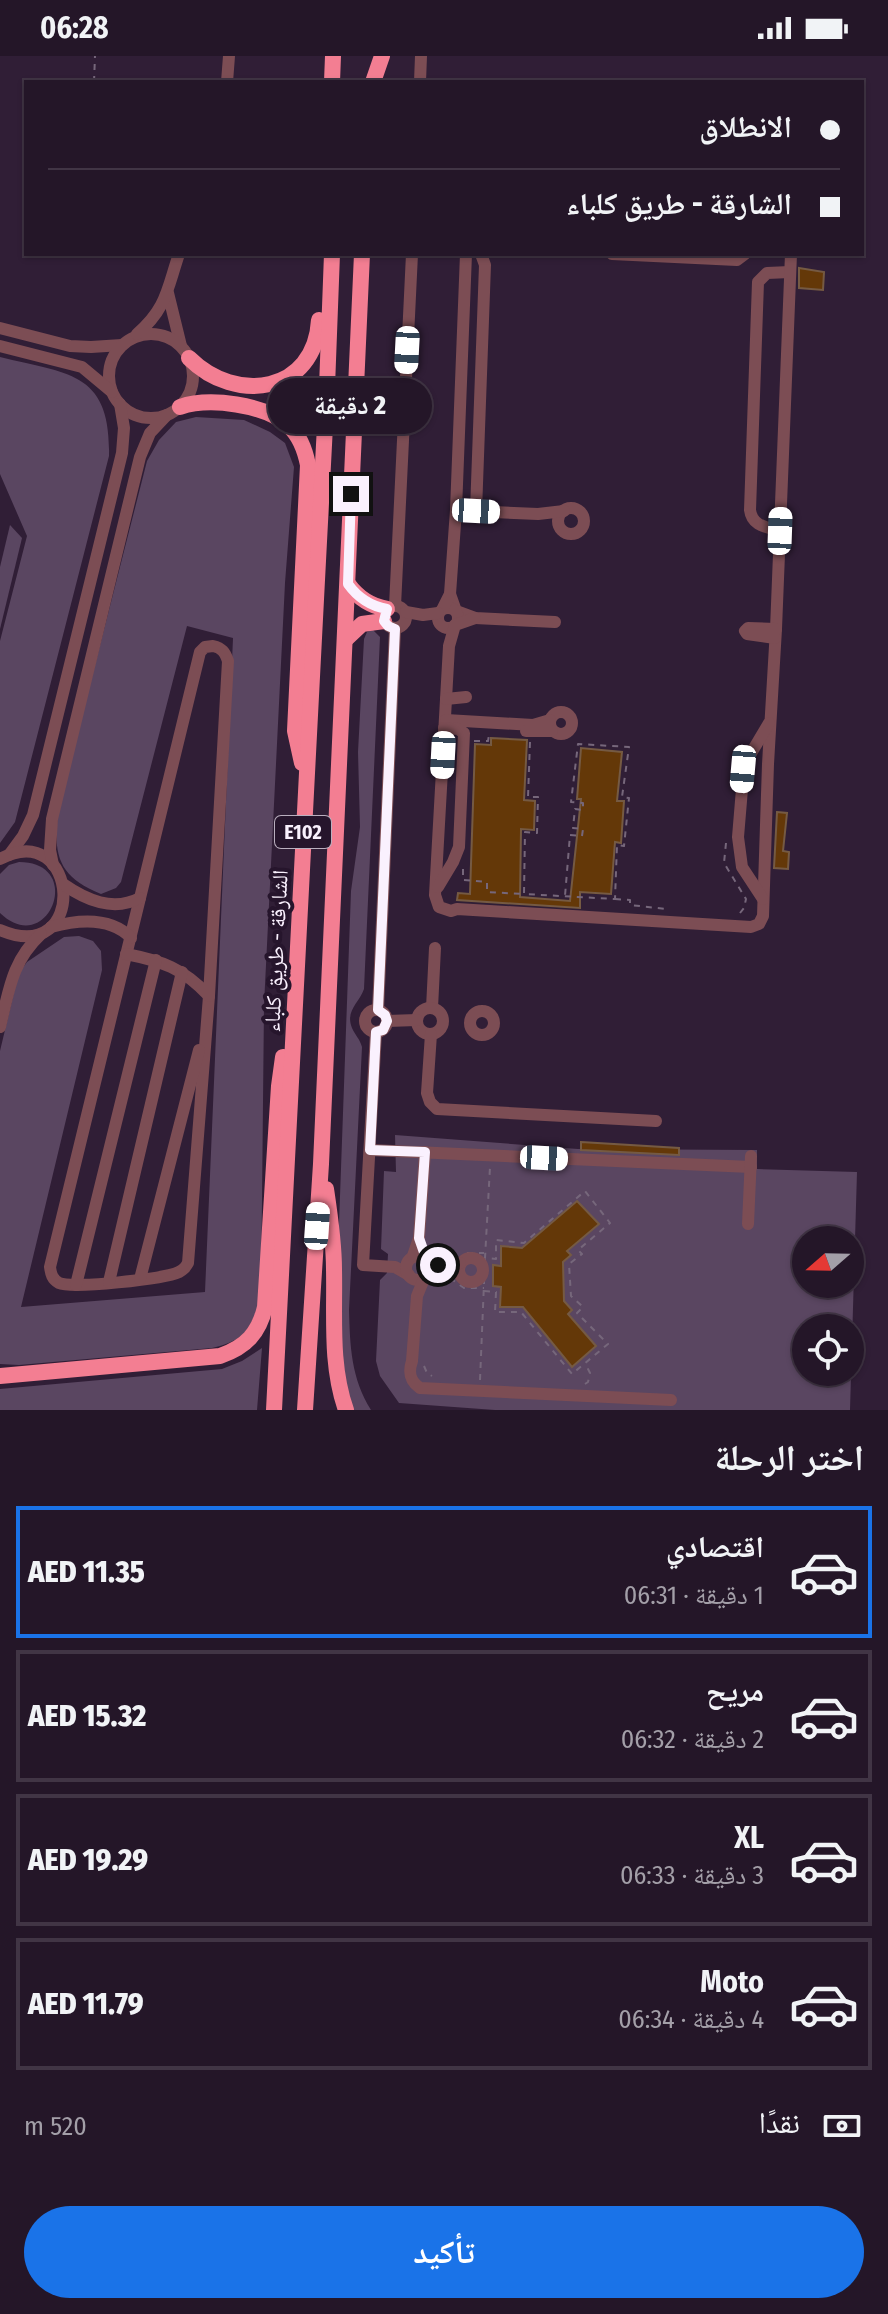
<!DOCTYPE html>
<html lang="ar">
<meta charset="utf-8">
<style>
body{margin:0;font-family:"Fira Sans Condensed","Noto Naskh Arabic",sans-serif;background:#2c1f30;color:#f1f3f6;direction:rtl;height:100vh;display:flex;flex-direction:column;font-size:30px;white-space:nowrap}
*{box-sizing:border-box;margin:0}
p{font-size:26px;color:#a39fa8}
.icon{flex:none;width:44px;height:44px;fill:none;stroke:currentColor;stroke-width:2;stroke-linecap:round;stroke-linejoin:round}
.map{position:relative;height:1354px;overflow:hidden;direction:ltr}
.panel{display:flex;flex-direction:column;background:#241628;flex:1}
.panel>*{flex:none}
.guide{position:absolute;left:24px;top:24px;width:840px;height:176px;border-radius:0px;box-shadow:0 2px 6px #0004,0 0 0 2px #413545;direction:rtl;display:grid;align-content:center;height:176px;padding:0 24px;background:#241628}
.needle{width:52px;rotate:250deg}
.tools{position:absolute;left:792px;top:1170px;display:grid;gap:16px}
.tools a{display:grid;place-items:center;width:72px;height:72px;border-radius:50%;background:#241628;box-shadow:0 2px 6px #0004,0 0 0 2px #413545;font-size:40px}
.end{position:absolute;width:36px;height:36px;margin:-18px;border:10px solid #faf1fe;background:#111;box-shadow:0 0 0 4px #111}
.from{border-radius:50%}
.bubble{position:absolute;height:56px;border-radius:28px;background:#241628;box-shadow:0 2px 6px #0004,0 0 0 2px #413545;font-size:26px;font-weight:800;line-height:56px;text-align:center;direction:rtl}
.car{position:absolute;width:24px;height:48px;margin:-24px -12px;border-radius:10px;box-shadow:0 0 6px 2px #0007;background:linear-gradient(#fff 24%,#345 0 40%,#fff 0 76%,#345 0 86%,#fff 0)}
.guide b{display:flex;align-items:center;gap:28px;height:76px;font-size:30px}
.guide b+b{border-top:2px solid #413545}
.guide i{width:20px;height:20px;background:#f1f3f6}
ul{padding:0;list-style:none}
li{display:flex;align-items:center;gap:24px;height:132px;margin:0 16px 12px;padding:0 8px;border:4px solid #413545;border-radius:0px}
li div{flex:1}
li b{display:block;font-size:30px}
li em{font-style:normal;font-weight:800}
li.current{border-color:#1a73e8}
li>.icon{width:72px;height:72px;stroke-width:1.5}
h2{padding:0 24px;font-size:36px;line-height:96px}
.pay{display:flex;align-items:center;gap:20px;height:88px;padding:0 24px;font-size:30px}
.pay p{margin-inline-start:auto}
.primary-button{display:flex;gap:16px;margin-top:auto;padding:16px 24px}
.primary-button a{flex:1;height:92px;border-radius:48px;background:#1a73e8;color:#fff;font-size:32px;font-weight:800;line-height:92px;text-align:center}
.status{display:flex;justify-content:space-between;align-items:center;height:56px;padding:0 40px;background:#241628;direction:ltr}
.status svg{height:22px;fill:currentColor}
.map>svg:first-child{display:block}
.green{fill:#5a4661;fill-rule:evenodd}
.building{fill:#643808;stroke:#755a43;stroke-width:2}
.lines{fill:none;stroke-linecap:round;stroke-linejoin:round}
.path{stroke:#76677b;stroke-width:2;stroke-dasharray:6 6;stroke-linecap:butt}
.minor{stroke:#7c4d54;stroke-width:12}
.highway{stroke:#f37e92;stroke-width:16}
.route{stroke:#faf1fe;stroke-width:10}
.labels{text-anchor:middle;dominant-baseline:central;stroke-width:8;stroke-linejoin:round;paint-order:stroke}
.shield{fill:#26152c;stroke:#baafbf;stroke-width:2}
.shield-label{font-size:20px;font-weight:bold;fill:#faf1fe}
.street-label{font-size:22px;fill:#faf1fe;stroke:#26152c}
</style>
<div class="status"><b>06:28</b><svg viewBox="0 0 49 12"><path d="M0 12V9h3v3zM5 12V6h3v6zM10 12V3h3v9zM15 12V0h3v12zM26 1h20v11H26zM47 4h2v5h-2z"/></svg></div>
<div class="map">
<svg width="888" height="1354" viewBox="0 0 888 1354">
<rect width="100%" height="100%" fill="#301e36"/>
<!-- green -->
<g class="green">
<path d="M0,301C68,318 111,315 109,400L15,766L0,787V585L27,480L0,418Z"/>
<path d="M196,361L244,364L270,376L285,387L294,411L285,527L264,949L261,1242C250,1273 246,1284 212,1292L19,1309L0,1308V995L15,932L19,917L27,906L64,881L79,880L93,885L101,895L102,914L21,1251L205,1236L233,582L187,570L121,826L116,832L101,838C55,819 53,796 59,750L147,405L159,384L176,366Z"/>
<path d="M10,469L22,482L0,573V511Z"/>
<path d="M373,574L380,581L364,933C359,947 345,955 352,972C355,979 360,983 362,991L349,1254C350,1290 351,1322 371,1354H350L335,1279L351,835L360,771L358,696L364,583L367,576Z"/>
<path d="M19,806C86,806 48,903 0,857V818L9,809Z"/>
<path d="M395,1079L578,1093L757,1094V1113L857,1116L850,1354H495L399,1347L380,1320L376,1305L380,1224L387,1217L388,1198L381,1193L384,1115L396,1116ZM806,1184H850V1228H806ZM806,1272H850V1316H806Z"/>
<path d="M262,1292L257,1354H0V1333L222,1313L242,1305Z"/>
</g>
<!-- building -->
<g class="building">
<path d="M799,212L824,216L823,234L799,232Z"/>
<path d="M491,682L527,684L524,744L535,745L534,774L521,773L520,841L570,845L581,743H577L581,692L622,696L617,745H624L621,787L615,786L611,838L580,836V852L457,844L458,837L470,838L475,688L491,689Z"/>
<path d="M777,756L787,757L783,795L789,796L788,813L774,812Z"/>
<path d="M581,1086L679,1092V1099L581,1094Z"/>
<path d="M577,1145L599,1168L567,1195L571,1199L563,1206L564,1245L572,1254L568,1258L596,1290L572,1311L523,1251H500L501,1231L493,1230V1209L501,1210V1190L522,1192Z"/>
</g>
<g class="lines">
<!-- path -->
<g class="path">
<path d="M94,26L95,0"/>
<path d="M474,685H488L489,679"/>
<path d="M530,686L528,741H538L537,777L525,776L524,838L615,843L617,789L624,790L629,742L622,741L629,691L578,688L571,746L583,747V754L575,753L573,772L583,773L582,780L570,779L565,840"/>
<path d="M726,787L724,807L746,843L744,852L740,857"/>
<path d="M463,813V824L487,826V836L524,838"/>
<path d="M615,843L630,844V849L666,853"/>
<path d="M467,1197H484"/>
<path d="M450,1222L464,1232H484"/>
<path d="M484,1235L496,1236L495,1256H521L572,1318L608,1288L577,1257L583,1251L571,1240L569,1208L582,1198L578,1194L610,1167L585,1135L524,1187L496,1184V1203L485,1202L490,1111"/>
<path d="M424,1310L427,1317L432,1320"/>
<path d="M480,1324L485,1203"/>
<path d="M585,1328L588,1326L590,1317L586,1309"/>
</g>
<!-- minor -->
<g class="minor">
<path d="M227,26L229,0"/>
<path d="M420,26L421,0"/>
<path d="M612,198L737,204L745,198"/>
<path d="M168,237L181,290"/>
<path d="M0,272L70,290L91,291L122,289"/>
<circle cx="151" cy="320" r="42"/>
<path d="M137,278C167,252 167,233 179,198"/>
<path d="M0,290L82,311L112,336"/>
<circle cx="571" cy="465" r="13"/>
<path d="M471,455L538,458L564,455"/>
<path d="M476,455L485,209L481,198"/>
<path d="M780,475C766,471 752,470 750,454L758,226L767,217L790,216"/>
<path d="M450,538L456,555L475,562L555,566"/>
<circle cx="395" cy="561" r="11"/>
<path d="M395,550L412,198"/>
<circle cx="448" cy="562" r="10"/>
<path d="M443,552L450,538L456,454L466,198"/>
<path d="M406,556L423,559L438,557"/>
<path d="M475,562L455,569L449,590L435,839L439,851L451,855L457,853L751,871L759,868L763,860L768,708L776,573L791,198"/>
<path d="M775,582L747,578L745,575L748,572L776,573"/>
<path d="M213,590C222,592 225,596 228,605L209,940L188,1207C185,1212 184,1213 179,1216C164,1223 72,1233 59,1227C52,1223 51,1218 50,1211L200,596L205,591Z"/>
<path d="M446,643L466,641"/>
<circle cx="561" cy="667" r="11"/>
<path d="M446,664L533,669L550,664"/>
<path d="M526,675H552"/>
<path d="M9,799L23,780L33,759L122,397L124,372L120,348"/>
<path d="M0,803C79,761 90,912 0,874"/>
<path d="M53,809L50,794L52,763L140,401L150,377L167,359"/>
<path d="M63,828C86,844 113,856 140,842"/>
<path d="M438,831L453,806L459,791L464,677L458,673L444,672"/>
<path d="M763,843L742,811L738,781L744,709L769,667"/>
<path d="M51,871C77,864 110,860 131,882"/>
<path d="M126,898C162,905 183,912 209,940"/>
<path d="M432,952L435,892"/>
<circle cx="430" cy="965" r="13"/>
<path d="M378,954L395,573"/>
<circle cx="376" cy="965" r="11"/>
<circle cx="482" cy="967" r="12"/>
<path d="M387,965L417,964"/>
<path d="M0,971C9,934 12,905 41,878"/>
<path d="M376,976L363,1209L395,1211L409,1219"/>
<path d="M431,978L427,1037L430,1046L437,1053L656,1065"/>
<path d="M370,1094L751,1111"/>
<path d="M748,1168L751,1100"/>
<circle cx="418" cy="1212" r="12"/>
<path d="M413,1200L419,1182L425,1096"/>
<circle cx="471" cy="1214" r="12"/>
<path d="M429,1205C438,1211 450,1211 460,1207"/>
<path d="M140,1223L199,994"/>
<path d="M424,1223L417,1240L412,1305C408,1317 410,1325 420,1332L671,1344"/>
<path d="M109,1226L182,916"/>
<path d="M76,1229L156,904"/>
</g>
<!-- highway -->
<g class="highway">
<path d="M332,26L333,0"/>
<path d="M373,26L382,0"/>
<path d="M189,302C236,349 315,337 319,264"/>
<path d="M180,351C209,341 265,348 289,370C300,380 305,394 308,409L295,675L302,707"/>
<path d="M348,528C358,542 370,550 387,553"/>
<path d="M345,584L362,568L384,565"/>
<path d="M326,1133C330,1160 334,1186 334,1213C335,1260 330,1309 346,1354"/>
<path d="M0,1320L220,1300C246,1291 259,1277 265,1251L279,1030L283,1001"/>
<path d="M274,1354L327,331L332,198"/>
<path d="M305,1354L321,1108L362,198"/>
</g>
</g>
<g class="lines">
<!-- route -->
<path class="route" d="M351,438L348,528C358,542 370,550 387,553L384,565L388,570L395,573L378,954L385,959L387,965L383,974L376,976L370,1094L425,1096L419,1182L426,1202L438,1209"/>
</g>
<g class="labels">
<!-- shield labels -->
<rect class="shield" x="275" y="760" width="56" height="32" rx="6"/>
<g class="shield-label">
<text x="303" y="776">E102</text>
</g>
<!-- street labels -->
<g class="street-label">
<text transform="translate(276 895) rotate(-87)">الشارقة - طريق كلباء</text>
</g>
</g>
</svg>
<div class="tools">
<a><svg class="needle" viewBox="-14 -14 28 28"><path d="M0-13l5 13h-10z" fill="#e53935"/><path d="M0 13l5-13h-10z" fill="#a39fa8"/></svg></a>
<a><svg class="icon" aria-label="locate" viewBox="0 0 24 24"><circle cx="12" cy="12" r="6"/><path d="M12 2v4M12 18v4M2 12h4M18 12h4"/></svg></a>
</div>
<i class="end from" style="left:438px;top:1209px"></i>
<i class="end" style="left:351px;top:438px"></i>
<div class="bubble" style="left:268px;top:322px;width:164px">2 دقيقة</div>
<i class="car" style="left:407px;top:294px;rotate:183deg"></i>
<i class="car" style="left:476px;top:455px;rotate:93deg"></i>
<i class="car" style="left:780px;top:475px;rotate:2deg"></i>
<i class="car" style="left:443px;top:699px;rotate:183deg"></i>
<i class="car" style="left:743px;top:713px;rotate:185deg"></i>
<i class="car" style="left:544px;top:1102px;rotate:93deg"></i>
<i class="car" style="left:317px;top:1170px;rotate:4deg"></i>
<div class="guide">
<b><i class="from"></i>الانطلاق</b>
<b><i></i>الشارقة - طريق كلباء</b>
</div>
</div>
<section class="panel">
<h2>اختر الرحلة</h2>
<ul>
<li class="current"><svg class="icon" aria-label="car" viewBox="0 0 24 24"><path d="M5 17H2v-5l4-1 3-4h7l3 4 3 1v5h-3M9 17h6M6 11h13"/><circle cx="7" cy="17" r="2"/><circle cx="17" cy="17" r="2"/></svg><div><b>اقتصادي</b><p>1 دقيقة · 06:31</p></div><em>AED 11.35</em></li>
<li><svg class="icon" aria-label="car" viewBox="0 0 24 24"><path d="M5 17H2v-5l4-1 3-4h7l3 4 3 1v5h-3M9 17h6M6 11h13"/><circle cx="7" cy="17" r="2"/><circle cx="17" cy="17" r="2"/></svg><div><b>مريح</b><p>2 دقيقة · 06:32</p></div><em>AED 15.32</em></li>
<li><svg class="icon" aria-label="car" viewBox="0 0 24 24"><path d="M5 17H2v-5l4-1 3-4h7l3 4 3 1v5h-3M9 17h6M6 11h13"/><circle cx="7" cy="17" r="2"/><circle cx="17" cy="17" r="2"/></svg><div><b>XL</b><p>3 دقيقة · 06:33</p></div><em>AED 19.29</em></li>
<li><svg class="icon" aria-label="car" viewBox="0 0 24 24"><path d="M5 17H2v-5l4-1 3-4h7l3 4 3 1v5h-3M9 17h6M6 11h13"/><circle cx="7" cy="17" r="2"/><circle cx="17" cy="17" r="2"/></svg><div><b>Moto</b><p>4 دقيقة · 06:34</p></div><em>AED 11.79</em></li>
</ul>
<div class="pay"><svg class="icon" aria-label="cash" viewBox="0 0 24 24"><path d="M3 7h18v10H3z"/><circle cx="12" cy="12" r="2"/></svg>نقدًا<p>520 m</p></div>
<div class="primary-button"><a>تأكيد</a></div>
</section>
